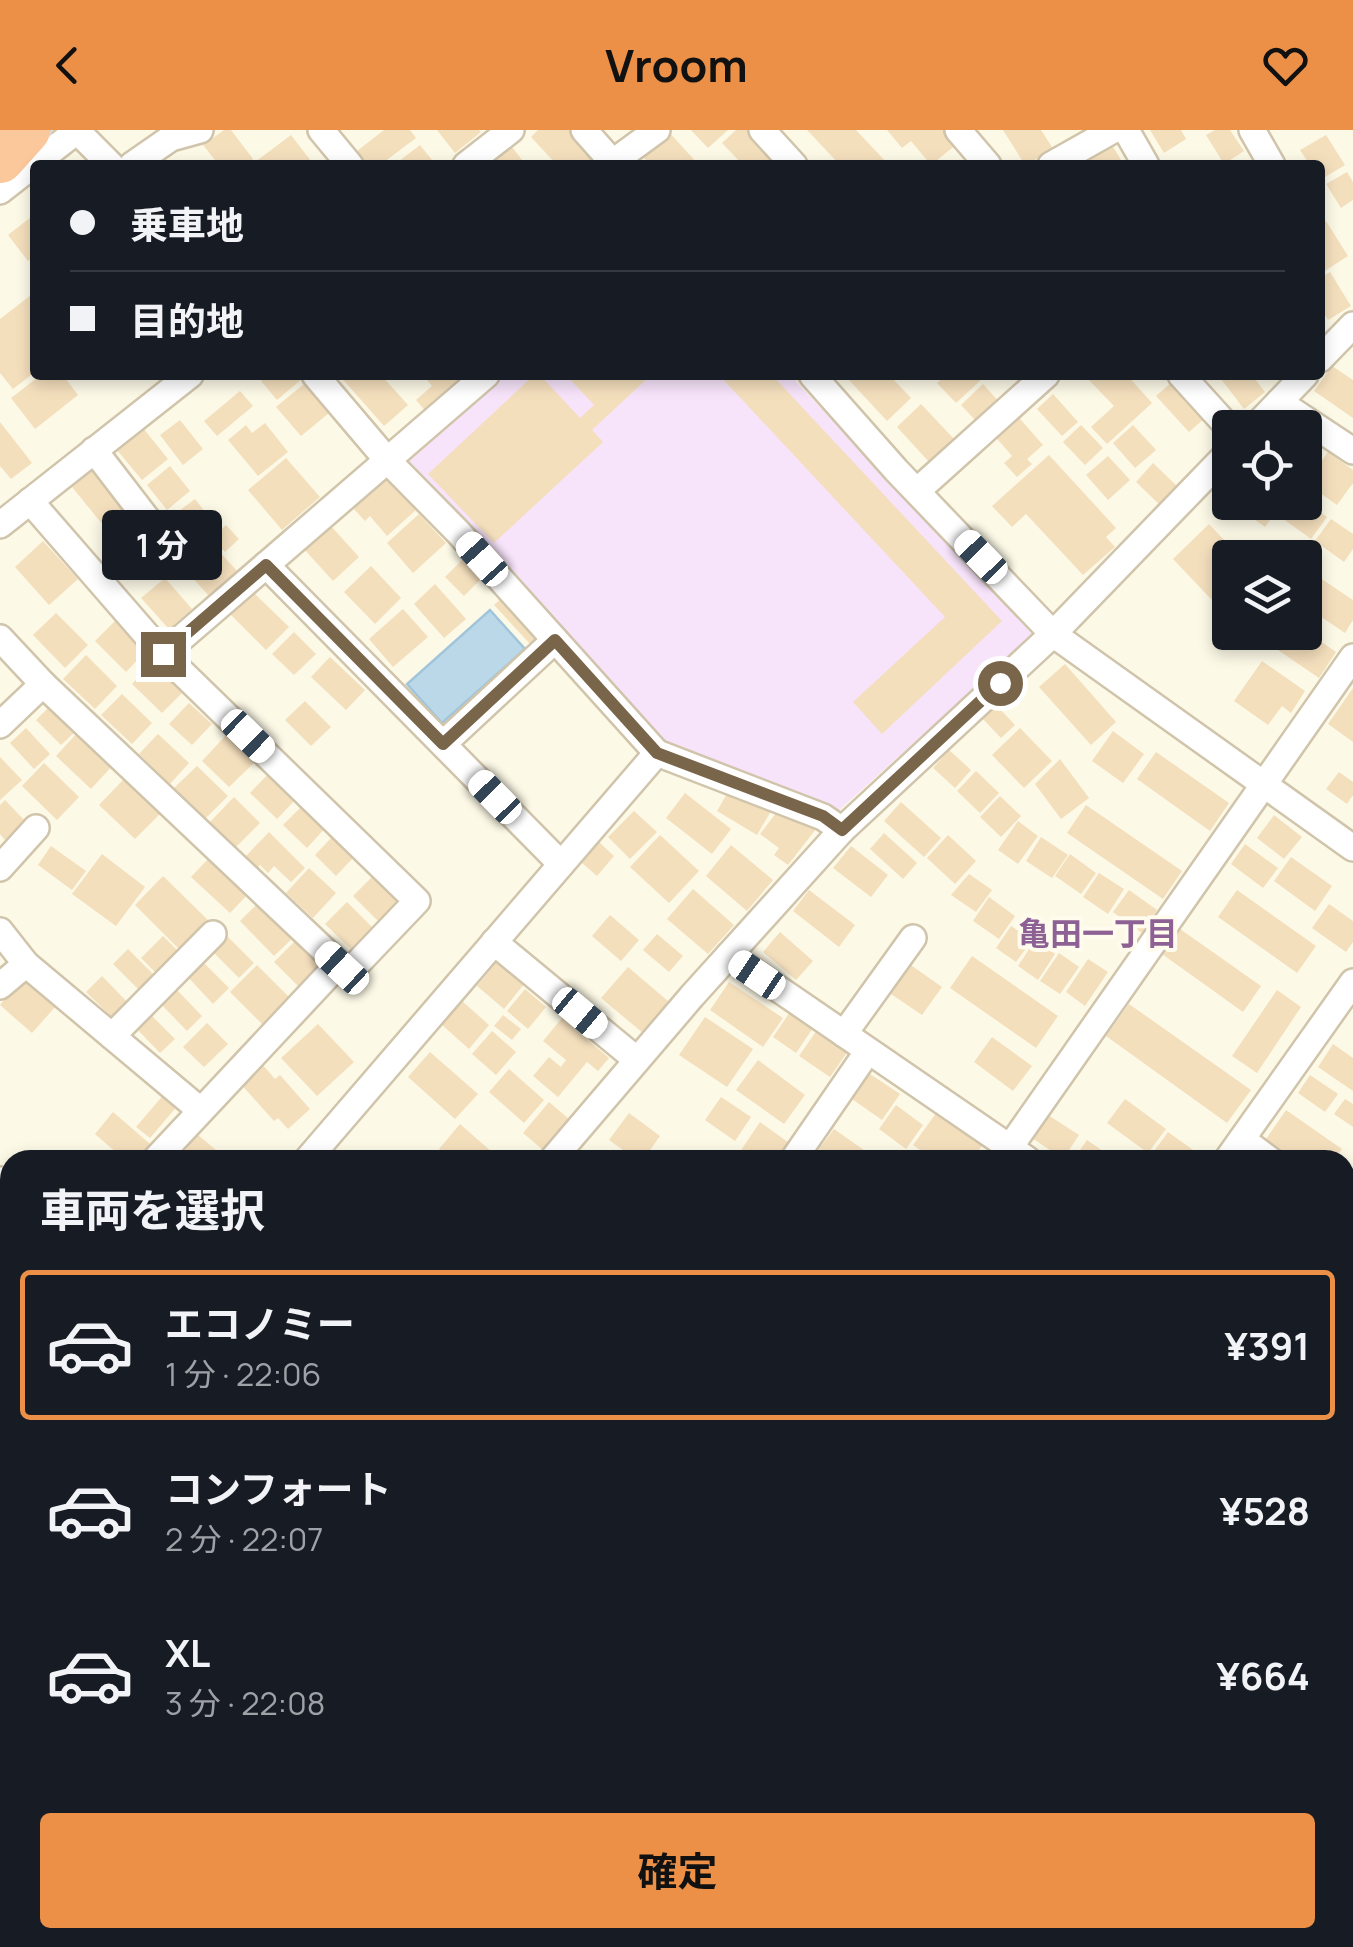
<!DOCTYPE html>
<html lang="ja">
<meta charset="utf-8">
<style>
body{margin:0;font-family:Manrope,"Noto Sans JP",sans-serif;background:#20242c;color:#f1f3f6;height:100vh;display:flex;flex-direction:column;font-size:38px;white-space:nowrap}
*{box-sizing:border-box;margin:0}
p{font-size:32px;color:#9ea1a6}
.icon{flex:none;width:55px;height:55px;fill:none;stroke:currentColor;stroke-width:2;stroke-linecap:round;stroke-linejoin:round}
.map{position:relative;flex:1;overflow:hidden}
.drawer{position:absolute;left:0px;top:1020px;width:1355px;height:798px;display:flex;flex-direction:column;background:#171b24;border-radius:30px 30px 0 0;box-shadow:0 5px 15px #0003}
.drawer>*{flex:none}
.top-card{position:absolute;left:30px;top:30px;width:1295px;height:220px;border-radius:10px;box-shadow:0 5px 15px #0003;display:grid;align-content:center;height:220px;padding:0 40px;background:#171b24}
.tools{position:absolute;left:1212px;top:280px;display:grid;gap:20px}
.tools a{display:grid;place-items:center;width:110px;height:110px;border-radius:10px;background:#171b24;box-shadow:0 5px 15px #0003;font-size:50px}
.end{position:absolute;width:45px;height:45px;margin:-22px;border:12px solid #796549;background:#fff;box-shadow:0 0 0 5px #fff}
.from{border-radius:50%}
.bubble{position:absolute;height:70px;border-radius:10px;background:#171b24;box-shadow:0 5px 15px #0003;font-size:32px;font-weight:700;line-height:70px;text-align:center}
.car{position:absolute;width:30px;height:60px;margin:-30px -15px;border-radius:12px;box-shadow:0 0 8px 2px #0007;background:linear-gradient(#fff 24%,#345 0 40%,#fff 0 76%,#345 0 86%,#fff 0)}
.top-card b{display:flex;align-items:center;gap:35px;height:95px;font-size:38px}
.top-card b+b{border-top:2px solid #363941}
.top-card i{width:25px;height:25px;background:#f1f3f6}
ul{padding:0;list-style:none}
li{display:flex;align-items:center;gap:30px;height:150px;margin:0 20px 15px;padding:0 20px;border:5px solid transparent;border-radius:10px}
li div{flex:1}
li b{display:block;font-size:38px}
li em{font-style:normal;font-weight:700}
li.active{border-color:#ec9047}
li>.icon{width:90px;height:90px;stroke-width:1.5}
h2{padding:0 40px;font-size:45px;line-height:120px}
.cta{display:flex;gap:20px;margin-top:auto;padding:20px 40px}
.cta a{flex:1;height:115px;border-radius:10px;background:#ec9047;color:#111;font-size:40px;font-weight:700;line-height:115px;text-align:center}
header{display:flex;justify-content:space-between;align-items:center;height:130px;padding:0 40px;background:#ec9047;color:#111;font-size:45px;font-weight:700}
.map>svg:first-child{display:block}
.education{fill:#f7e3fa}
.green{fill:#ccecc4}
.water{fill:#bad8e8;stroke:#a0c5db;stroke-width:2.5}
.building{fill:#f4dfbd}
.lines{fill:none;stroke-linecap:round;stroke-linejoin:round}
.street-casing{stroke:#d0c4ab;stroke-width:30}
.highway-casing{stroke:#dcd7d0;stroke-width:52}
.path{stroke:#dac3a0;stroke-width:4;stroke-dasharray:2.5 8;stroke-linecap:butt}
.street{stroke:#fff;stroke-width:25}
.highway{stroke:#fac89b;stroke-width:48}
.route{stroke:#796549;stroke-width:12}
.labels{text-anchor:middle;dominant-baseline:central;stroke-width:8;stroke-linejoin:round;paint-order:stroke}
.neighbourhood-label{font-size:32px;font-weight:bold;fill:#8e6195;stroke:#fffcee}
</style>
<header><svg class="icon" aria-label="back" viewBox="0 0 24 24"><path d="M15 5l-7 7 7 7"/></svg>Vroom<svg class="icon" aria-label="heart" viewBox="0 0 24 24"><path d="M12 20l-8-8c-3-5 5-10 8-4 3-6 11-1 8 4z"/></svg></header>
<div class="map">
<svg width="1353" height="1817" viewBox="0 0 1353 1817">
<rect width="100%" height="100%" fill="#fdf9e7"/>
<!-- education -->
<path class="education" d="M506,245H790L1033,505L837,682L659,612L405,335Z"/>
<!-- green -->
<path class="green" d="M846,1808H1197L1191,1817H860Z"/>
<!-- water -->
<path class="water" d="M490,480L525,519L442,593L407,554Z"/>
<!-- building -->
<g class="building">
<path d="M224,0H231L253,29L246,35H219L203,15Z"/>
<path d="M384,0H410L416,8L380,35H368L357,21Z"/>
<path d="M437,0H479L481,2L455,23Z"/>
<path d="M538,0H573L599,29L592,35H557L531,7Z"/>
<path d="M667,0L699,35H651L641,25Z"/>
<path d="M691,0H728L708,18Z"/>
<path d="M736,0H751L780,31L776,35H743L722,13Z"/>
<path d="M807,0H856L889,35H840Z"/>
<path d="M887,0H946L957,14L931,35L911,11L902,18Z"/>
<path d="M1003,0H1041L1054,20L1025,35Z"/>
<path d="M1150,0H1181L1186,9L1164,23Z"/>
<path d="M1215,0H1230L1244,21L1224,34L1206,5Z"/>
<path d="M291,5L314,35H251Z"/>
<path d="M1326,5L1345,35L1320,50V35H1310L1300,20Z"/>
<path d="M509,13L526,35H480Z"/>
<path d="M420,15L436,35H394Z"/>
<path d="M1112,15L1124,35H1088L1086,31Z"/>
<path d="M1347,42L1353,52V70L1341,78L1326,54Z"/>
<path d="M35,84V126L28,131L8,105Z"/>
<path d="M1326,91L1348,126L1320,144V94Z"/>
<path d="M1330,142L1351,176L1328,190L1320,177V148Z"/>
<path d="M35,162V242L13,259L0,243V189Z"/>
<path d="M1332,236L1353,250V288L1314,261Z"/>
<path d="M41,245H63L78,265L35,299L11,268Z"/>
<path d="M267,245H300L303,248L277,270L261,251Z"/>
<path d="M339,245H381L408,275L384,296Z"/>
<path d="M423,245H468L429,285L416,270L432,256Z"/>
<path d="M534,245H540L580,288L594,275L566,245H651L592,300L603,312L494,413L428,344Z"/>
<path d="M719,245H772L1002,491L882,604L853,572L945,487Z"/>
<path d="M854,245H889L911,268L887,291L849,250Z"/>
<path d="M946,245H979L982,249L956,273L937,253Z"/>
<path d="M1090,245H1127L1152,273L1107,314L1091,297L1114,276L1087,248Z"/>
<path d="M1218,245H1252L1265,262L1244,279Z"/>
<path d="M1173,251L1206,287L1189,302L1156,266Z"/>
<path d="M304,254L329,283L301,306L276,277Z"/>
<path d="M983,254L1000,273L978,293L961,275Z"/>
<path d="M240,261L253,276L217,306L204,291Z"/>
<path d="M1053,264L1078,292L1062,306L1037,279Z"/>
<path d="M921,274L955,310L930,333L897,297Z"/>
<path d="M1015,283L1043,315L1027,329L1032,334L1017,347L1004,333L1012,326L992,303Z"/>
<path d="M180,290L203,319L183,335L160,305Z"/>
<path d="M0,292L32,333L11,349L0,336Z"/>
<path d="M265,293L288,322L258,346L228,310L246,295L252,303Z"/>
<path d="M1081,295L1103,318L1085,335L1063,312Z"/>
<path d="M1133,295L1156,320L1135,338L1113,313Z"/>
<path d="M143,298L168,329L142,350L117,320Z"/>
<path d="M1328,322L1353,340V353L1337,375L1306,353Z"/>
<path d="M1049,325L1116,398L1106,407L1115,417L1083,445L1026,384L1012,397L992,376Z"/>
<path d="M1108,326L1130,350L1108,370L1086,345Z"/>
<path d="M286,328L320,367L282,400L248,360Z"/>
<path d="M1153,333L1179,358L1161,376L1136,352Z"/>
<path d="M170,336L190,361L167,380L147,355Z"/>
<path d="M95,338L135,387L112,406L72,357Z"/>
<path d="M386,345L417,379L387,406L370,386L365,391L351,376Z"/>
<path d="M195,369L216,396L192,414L171,387Z"/>
<path d="M1305,371L1327,387L1311,409L1282,388L1293,372Z"/>
<path d="M1230,372H1283L1265,397Z"/>
<path d="M419,384L446,413L413,443L387,413Z"/>
<path d="M1331,389L1353,404V419L1344,432L1315,411Z"/>
<path d="M1209,394L1241,428H1230V489L1173,429Z"/>
<path d="M226,395L239,409L225,422L212,408Z"/>
<path d="M330,395L359,427L333,451L304,419Z"/>
<path d="M208,409L237,441L209,466L180,434Z"/>
<path d="M43,411L78,449L49,475L15,437Z"/>
<path d="M467,425L486,444L464,466L445,447Z"/>
<path d="M371,436L401,468L375,494L344,462Z"/>
<path d="M165,448L192,479L169,499L141,468Z"/>
<path d="M1320,448L1353,470V490L1345,503L1305,476V471Z"/>
<path d="M435,454L466,489L444,508L414,474Z"/>
<path d="M253,462L289,497L266,520L231,485Z"/>
<path d="M504,466L541,506L531,515L494,475Z"/>
<path d="M403,479L428,507L393,537L369,509Z"/>
<path d="M56,483L88,515L65,538L33,505Z"/>
<path d="M116,490L146,521L126,542L95,511Z"/>
<path d="M294,502L316,524L294,545L272,524Z"/>
<path d="M1281,502H1307L1336,522L1319,548L1272,516Z"/>
<path d="M86,525L117,556L95,579L63,549Z"/>
<path d="M330,527L365,560L346,580L311,547Z"/>
<path d="M155,530L186,559L162,583L132,554Z"/>
<path d="M1262,531L1305,561L1291,583L1282,576L1268,595L1234,571Z"/>
<path d="M1065,534L1116,592L1091,615L1039,557Z"/>
<path d="M1353,558V612L1328,594Z"/>
<path d="M122,564L152,593L132,614L101,585Z"/>
<path d="M305,571L331,597L311,616L285,590Z"/>
<path d="M53,573L78,599L61,615L36,590Z"/>
<path d="M189,573L212,594L192,615L169,594Z"/>
<path d="M996,575L1015,595L1001,608L982,588Z"/>
<path d="M26,598L50,624L34,639L10,613Z"/>
<path d="M1020,598L1052,631L1024,658L992,625Z"/>
<path d="M79,601L114,634L91,659L56,626Z"/>
<path d="M1113,601L1144,624L1123,653L1092,631Z"/>
<path d="M229,602L257,630L229,657L202,631Z"/>
<path d="M158,604L189,633L170,654L139,624Z"/>
<path d="M949,620L971,640L955,658L933,638Z"/>
<path d="M1156,622L1229,673L1210,701L1137,649Z"/>
<path d="M0,627L22,650L0,670Z"/>
<path d="M1060,629L1089,668L1061,689L1035,654Z"/>
<path d="M44,633L79,667L57,690L22,656Z"/>
<path d="M197,636L228,666L205,689L174,658Z"/>
<path d="M976,641L999,663L980,683L957,661Z"/>
<path d="M270,642L297,668L277,689L250,663Z"/>
<path d="M1339,642L1353,652V665L1347,674L1326,659Z"/>
<path d="M124,649L160,684L135,709L99,675Z"/>
<path d="M731,657L771,681L757,705L717,681Z"/>
<path d="M685,663L731,699L712,724L666,688Z"/>
<path d="M1000,666L1021,686L1001,707L980,687Z"/>
<path d="M234,667L260,693L236,717L210,692Z"/>
<path d="M5,670L25,691L5,710L0,704V675Z"/>
<path d="M901,672L941,708L924,727L884,691Z"/>
<path d="M783,674L816,699L788,735L774,725L779,718L760,704Z"/>
<path d="M303,675L326,697L307,718L283,695Z"/>
<path d="M1086,675L1182,741L1163,769L1067,703Z"/>
<path d="M634,681L657,702L630,729L608,707Z"/>
<path d="M1274,685L1302,707L1284,729L1257,708Z"/>
<path d="M1018,691L1038,706L1018,734L998,720Z"/>
<path d="M269,702L305,738L291,752L274,736L268,743L260,735L256,739L244,728Z"/>
<path d="M884,703L917,733L903,749L870,719Z"/>
<path d="M660,705L699,741L669,773L630,737Z"/>
<path d="M948,705L976,731L955,754L927,728Z"/>
<path d="M333,706L354,727L336,746L315,725Z"/>
<path d="M1041,707L1068,725L1052,748L1026,731Z"/>
<path d="M599,712L614,726L597,746L581,732Z"/>
<path d="M1245,714L1278,738L1263,758L1231,734Z"/>
<path d="M731,715L773,750L747,781L706,746Z"/>
<path d="M51,716L86,741L72,760L38,735Z"/>
<path d="M851,716L888,745L871,767L833,738Z"/>
<path d="M102,724L145,757L116,796L72,764Z"/>
<path d="M1070,724L1096,743L1081,764L1055,746Z"/>
<path d="M211,726L250,762L230,783L191,747Z"/>
<path d="M1291,727L1332,756L1315,781L1274,751Z"/>
<path d="M309,738L336,763L313,788L286,763Z"/>
<path d="M1099,743L1124,759L1108,784L1083,767Z"/>
<path d="M969,744L992,760L976,782L951,765Z"/>
<path d="M163,746L212,794L183,823L135,775Z"/>
<path d="M373,746L402,774L381,794L353,766Z"/>
<path d="M693,759L734,795L708,824L667,789Z"/>
<path d="M809,760L855,795L839,817L793,781Z"/>
<path d="M1129,760L1157,780L1142,803L1113,782Z"/>
<path d="M1237,760L1316,816L1297,843L1218,787Z"/>
<path d="M989,767L1015,786L999,809L973,791Z"/>
<path d="M259,772L294,807L274,826L240,791Z"/>
<path d="M347,772L378,803L357,825L325,794Z"/>
<path d="M1329,774L1353,791V812L1346,822L1312,798Z"/>
<path d="M610,785L639,810L621,831L592,806Z"/>
<path d="M1011,796L1032,810L1016,832L996,818Z"/>
<path d="M1180,799L1261,856L1243,882L1162,824Z"/>
<path d="M780,802L813,831L796,850L763,822Z"/>
<path d="M657,804L683,826L669,842L643,820Z"/>
<path d="M226,805L254,833L239,848L210,819Z"/>
<path d="M163,806L181,824L159,846L141,828Z"/>
<path d="M297,809L326,839L303,861L274,832Z"/>
<path d="M1035,810L1055,824L1038,850L1018,836Z"/>
<path d="M128,819L158,849L143,864L113,834Z"/>
<path d="M1059,823L1079,837L1060,864L1040,851Z"/>
<path d="M972,826L1058,886L1036,918L950,858Z"/>
<path d="M1088,829L1108,842L1085,876L1066,862Z"/>
<path d="M201,830L229,858L213,874L186,845Z"/>
<path d="M498,831L525,853L504,879L477,856Z"/>
<path d="M905,831L942,857L922,885L885,860Z"/>
<path d="M257,835L295,873L268,900L230,862Z"/>
<path d="M628,837L669,872L643,903L601,868Z"/>
<path d="M102,846L131,876L116,891L86,862Z"/>
<path d="M24,847L56,876L32,903L0,875Z"/>
<path d="M729,852L783,888L763,917L710,880Z"/>
<path d="M174,857L202,886L187,901L159,872Z"/>
<path d="M525,859L546,877L528,899L507,881Z"/>
<path d="M1277,860L1301,877L1257,943L1232,926Z"/>
<path d="M462,871L489,895L469,919L441,894Z"/>
<path d="M1129,874L1251,960L1227,993L1106,906Z"/>
<path d="M790,882L813,898L796,923L773,907Z"/>
<path d="M149,883L175,909L160,923L135,897Z"/>
<path d="M503,885L521,899L512,910L494,896Z"/>
<path d="M705,887L753,919L727,957L679,925Z"/>
<path d="M562,888L609,928L598,941L587,932L558,967L533,946L549,927L561,937L566,930L543,911Z"/>
<path d="M207,893L228,914L204,937L183,917Z"/>
<path d="M318,894L354,932L317,966L281,928Z"/>
<path d="M817,900L848,921L830,947L799,926Z"/>
<path d="M492,901L516,922L496,945L472,924Z"/>
<path d="M992,907L1032,936L1013,961L974,932Z"/>
<path d="M1333,914L1353,928V961L1318,937Z"/>
<path d="M430,922L478,964L455,989L408,947Z"/>
<path d="M758,930L805,965L784,994L736,960Z"/>
<path d="M261,933L275,949L280,945L310,979L288,999L278,988L274,991L239,952Z"/>
<path d="M509,939L544,970L524,993L489,962Z"/>
<path d="M870,944L900,964L882,990L852,969Z"/>
<path d="M1310,945L1338,964L1325,982L1298,963Z"/>
<path d="M166,962L179,974L150,1008L136,997Z"/>
<path d="M721,967L751,987L735,1011L705,990Z"/>
<path d="M1125,969L1166,999L1148,1023L1107,993Z"/>
<path d="M1345,969L1353,974V997L1334,984Z"/>
<path d="M549,972L569,989L543,1020L523,1003Z"/>
<path d="M896,975L923,995L906,1019L879,999Z"/>
<path d="M1286,980L1342,1019L1334,1030H1289L1264,1012Z"/>
<path d="M113,982L150,1014L136,1030H125L95,1004Z"/>
<path d="M937,982L983,1014L972,1030H935L913,1015Z"/>
<path d="M629,983L660,1006L643,1030H637L609,1010Z"/>
<path d="M1048,985L1079,1005L1063,1029L1032,1008Z"/>
<path d="M760,992L792,1015L781,1030H743L737,1026Z"/>
<path d="M460,994L501,1030H452L439,1019Z"/>
<path d="M834,999L871,1025L867,1030H834L819,1019Z"/>
<path d="M1168,1002L1207,1030H1151L1149,1028Z"/>
<path d="M198,1005L228,1030H177Z"/>
<path d="M1087,1010L1116,1030H1073Z"/>
<path d="M0,1094L10,1106V1157L0,1145Z"/>
<path d="M10,1269V1329L0,1320V1280Z"/>
<path d="M10,1373V1421L0,1412V1384Z"/>
<path d="M1345,1413L1353,1418V1451L1345,1446Z"/>
<path d="M0,1753L10,1760V1804L5,1812L0,1809Z"/>
<path d="M33,1808H111L117,1812L114,1817H48Z"/>
<path d="M356,1808H438L432,1817H387L380,1812L376,1817H353L350,1815Z"/>
<path d="M600,1808H644L638,1817H606L598,1811Z"/>
<path d="M1230,1808H1249L1263,1817H1224Z"/>
</g>
<g class="lines">
<defs>
<g id="street">
<path d="M321,0L350,35"/>
<path d="M584,0L615,35"/>
<path d="M762,0L794,35"/>
<path d="M958,0L988,35"/>
<path d="M1126,0L1146,35"/>
<path d="M1252,0L1272,35"/>
<path d="M77,1L111,35"/>
<path d="M132,35L171,8L200,0"/>
<path d="M466,35L511,0"/>
<path d="M609,35L657,0"/>
<path d="M1051,35L1113,0"/>
<path d="M0,61L78,0"/>
<path d="M1320,229L1353,195"/>
<path d="M315,245L388,331L458,402L657,623L823,687L842,700"/>
<path d="M812,245L896,340L1053,504L1353,718"/>
<path d="M1181,245L1230,299"/>
<path d="M1279,272L1353,321"/>
<path d="M1254,298L1305,245"/>
<path d="M94,320L154,398"/>
<path d="M917,361L1046,245"/>
<path d="M30,371L163,524L417,771L354,837L334,839L155,1030"/>
<path d="M0,395L190,245"/>
<path d="M266,435L561,734"/>
<path d="M0,508L43,554L343,838"/>
<path d="M163,524L486,245"/>
<path d="M0,595L43,554"/>
<path d="M443,614L555,510"/>
<path d="M0,738L36,698"/>
<path d="M0,801L26,834L200,980"/>
<path d="M494,812L637,930"/>
<path d="M729,825L1028,1030"/>
<path d="M0,856L26,834"/>
<path d="M844,904L913,808"/>
<path d="M112,906L213,804"/>
<path d="M1242,1009L1270,1030"/>
<path d="M307,1030L657,623"/>
<path d="M552,1030L692,866L842,700L1053,504L1230,321"/>
<path d="M793,1030L868,921"/>
<path d="M1001,1030L1353,527"/>
<path d="M1227,1030L1353,852"/>
<path d="M0,1050L10,1061"/>
<path d="M1345,1085L1353,1091"/>
<path d="M0,1205L10,1194"/>
<path d="M1345,1253L1353,1258"/>
<path d="M1345,1494L1353,1500"/>
<path d="M0,1530L10,1518"/>
<path d="M1345,1611L1353,1600"/>
<path d="M0,1700L10,1706"/>
<path d="M1345,1774L1353,1779"/>
<path d="M165,1808L179,1817"/>
<path d="M817,1808L830,1817"/>
<path d="M451,1817L457,1808"/>
<path d="M682,1817L689,1808"/>
<path d="M1206,1817L1212,1808"/>
</g>
<path id="highway" d="M0,29L26,0"/>
</defs>
<!-- street casing -->
<use href="#street" class="street-casing"/>
<!-- highway casing -->
<use href="#highway" class="highway-casing"/>
<!-- path -->
<path class="path" d="M0,1362L10,1350"/>
<!-- street -->
<use href="#street" class="street"/>
<!-- highway -->
<use href="#highway" class="highway"/>
</g>
<g class="lines">
<!-- route -->
<path class="route" d="M163,524L266,435L443,614L555,510L657,623L823,686L842,700L1000,553"/>
</g>
<g class="labels">
<!-- neighbourhood labels -->
<g class="neighbourhood-label">
<text x="1098" y="803">亀田一丁目</text>
</g>
</g>
</svg>
<div class="tools">
<a><svg class="icon" aria-label="locate" viewBox="0 0 24 24"><circle cx="12" cy="12" r="6"/><path d="M12 2v4M12 18v4M2 12h4M18 12h4"/></svg></a>
<a><svg class="icon" aria-label="layers" viewBox="0 0 24 24"><path d="M12 4l9 5-9 5-9-5zM3 14l9 5 9-5"/></svg></a>
</div>
<i class="end from" style="left:1000px;top:553px"></i>
<i class="end" style="left:163px;top:524px"></i>
<div class="bubble" style="left:102px;top:380px;width:120px">1 分</div>
<i class="car" style="left:981px;top:427px;rotate:316deg"></i>
<i class="car" style="left:482px;top:429px;rotate:318deg"></i>
<i class="car" style="left:248px;top:606px;rotate:134deg"></i>
<i class="car" style="left:495px;top:667px;rotate:316deg"></i>
<i class="car" style="left:342px;top:838px;rotate:313deg"></i>
<i class="car" style="left:757px;top:845px;rotate:304deg"></i>
<i class="car" style="left:580px;top:883px;rotate:130deg"></i>
<div class="top-card">
<b><i class="from"></i>乗車地</b>
<b><i></i>目的地</b>
</div>
<section class="drawer">
<h2>車両を選択</h2>
<ul>
<li class="active"><svg class="icon" aria-label="car" viewBox="0 0 24 24"><path d="M5 17H2v-5l4-1 3-4h7l3 4 3 1v5h-3M9 17h6M6 11h13"/><circle cx="7" cy="17" r="2"/><circle cx="17" cy="17" r="2"/></svg><div><b>エコノミー</b><p>1 分 · 22:06</p></div><em>¥391</em></li>
<li><svg class="icon" aria-label="car" viewBox="0 0 24 24"><path d="M5 17H2v-5l4-1 3-4h7l3 4 3 1v5h-3M9 17h6M6 11h13"/><circle cx="7" cy="17" r="2"/><circle cx="17" cy="17" r="2"/></svg><div><b>コンフォート</b><p>2 分 · 22:07</p></div><em>¥528</em></li>
<li><svg class="icon" aria-label="car" viewBox="0 0 24 24"><path d="M5 17H2v-5l4-1 3-4h7l3 4 3 1v5h-3M9 17h6M6 11h13"/><circle cx="7" cy="17" r="2"/><circle cx="17" cy="17" r="2"/></svg><div><b>XL</b><p>3 分 · 22:08</p></div><em>¥664</em></li>
</ul>
<div class="cta"><a>確定</a></div>
</section>
</div>
